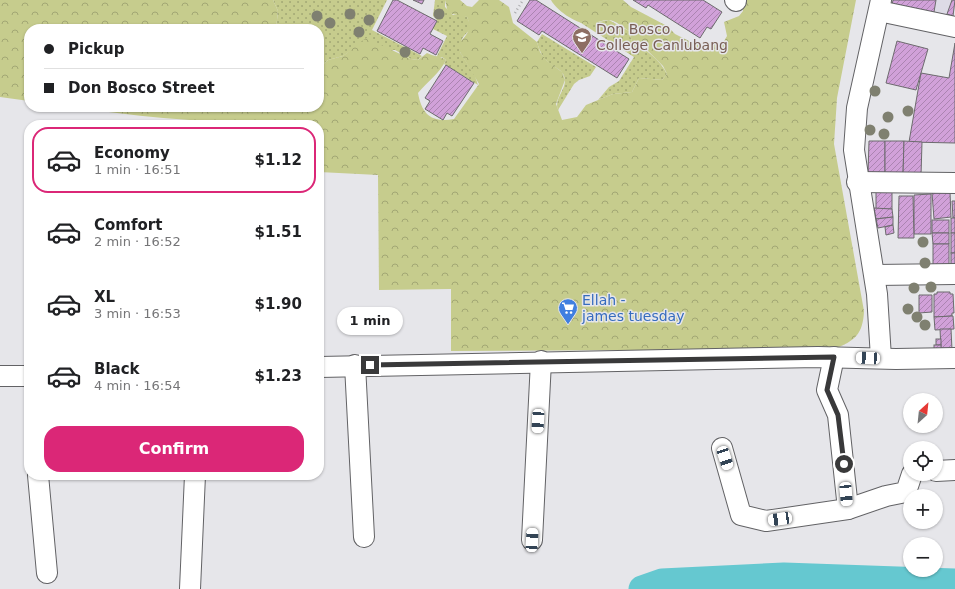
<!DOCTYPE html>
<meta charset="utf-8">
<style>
body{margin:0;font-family:"DejaVu Sans",sans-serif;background:#f2f2f2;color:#202124;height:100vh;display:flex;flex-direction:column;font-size:15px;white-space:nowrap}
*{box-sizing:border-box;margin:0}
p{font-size:13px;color:#757577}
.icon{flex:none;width:22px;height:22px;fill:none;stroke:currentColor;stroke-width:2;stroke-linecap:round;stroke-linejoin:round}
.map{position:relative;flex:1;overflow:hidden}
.side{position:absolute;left:24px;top:120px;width:300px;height:360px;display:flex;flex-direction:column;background:#fff;border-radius:16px;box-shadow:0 1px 3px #0004}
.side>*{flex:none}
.top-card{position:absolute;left:24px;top:24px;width:300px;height:88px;border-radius:16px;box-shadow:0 1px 3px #0004;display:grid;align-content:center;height:88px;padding:0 20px;background:#fff}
.needle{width:26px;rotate:27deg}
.fabs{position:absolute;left:903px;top:393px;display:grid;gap:8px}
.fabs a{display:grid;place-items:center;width:40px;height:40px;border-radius:50%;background:#fff;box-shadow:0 1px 3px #0004;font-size:20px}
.end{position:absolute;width:18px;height:18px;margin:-9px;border:5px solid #39393a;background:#fff;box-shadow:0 0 0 2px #fff}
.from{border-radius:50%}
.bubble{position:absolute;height:28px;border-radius:14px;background:#fff;box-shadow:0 1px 3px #0004;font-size:13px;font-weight:700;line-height:28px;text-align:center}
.car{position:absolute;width:12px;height:24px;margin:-12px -6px;border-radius:5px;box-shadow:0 0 3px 1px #0007;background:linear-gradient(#fff 24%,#345 0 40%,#fff 0 76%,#345 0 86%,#fff 0)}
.top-card b{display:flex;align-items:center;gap:14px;height:38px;font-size:15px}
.top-card b+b{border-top:1px solid #e0e0e0}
.top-card i{width:10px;height:10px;background:#202124}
ul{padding:7px 0 0;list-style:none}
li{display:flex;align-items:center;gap:12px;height:66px;margin:0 8px 6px;padding:0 12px;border:2px solid transparent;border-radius:16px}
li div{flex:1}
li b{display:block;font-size:15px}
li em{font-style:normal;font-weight:700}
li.on{border-color:#db2777}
li>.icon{width:36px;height:36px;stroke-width:1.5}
.cta{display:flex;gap:8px;margin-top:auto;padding:8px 20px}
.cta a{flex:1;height:46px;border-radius:16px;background:#db2777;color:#fff;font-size:16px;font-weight:700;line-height:46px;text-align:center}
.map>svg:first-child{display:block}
.built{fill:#dddbe6}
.grass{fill:url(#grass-dots)}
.forest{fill:url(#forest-crowns)}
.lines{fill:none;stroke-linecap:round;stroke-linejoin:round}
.river{stroke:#65c8d0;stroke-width:27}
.building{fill:url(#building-hatch);stroke:#6d6b6e}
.minor-casing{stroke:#626265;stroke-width:22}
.path{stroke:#a9a9ac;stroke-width:2.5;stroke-dasharray:1 3;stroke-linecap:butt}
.minor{stroke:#fff;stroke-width:20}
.tree{fill:#7f8070}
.route{stroke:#39393a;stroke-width:5}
.labels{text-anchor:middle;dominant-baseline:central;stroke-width:3;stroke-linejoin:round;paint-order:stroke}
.education-label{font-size:14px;fill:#785e54;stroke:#e6e6ea;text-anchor:start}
.shop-label{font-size:14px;fill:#366cbe;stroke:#e6e6ea;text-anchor:start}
</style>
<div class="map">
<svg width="955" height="589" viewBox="0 0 955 589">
<defs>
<pattern id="grass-dots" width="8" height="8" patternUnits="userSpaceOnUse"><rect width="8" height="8" fill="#c6cc8d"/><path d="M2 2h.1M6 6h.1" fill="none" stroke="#a2a774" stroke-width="1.8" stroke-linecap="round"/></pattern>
<pattern id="forest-crowns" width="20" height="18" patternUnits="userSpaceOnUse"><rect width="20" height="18" fill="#c6cc8d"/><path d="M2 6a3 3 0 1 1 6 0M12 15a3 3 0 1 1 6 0" fill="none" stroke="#a2a774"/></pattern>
<pattern id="building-hatch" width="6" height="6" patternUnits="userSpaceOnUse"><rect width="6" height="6" fill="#d1a1d9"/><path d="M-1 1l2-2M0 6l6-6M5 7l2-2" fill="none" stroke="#ab84b1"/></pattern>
</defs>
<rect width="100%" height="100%" fill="#e6e6ea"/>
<!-- built -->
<path class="built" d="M893,0H955V8L952,21L891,10Z"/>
<!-- grass -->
<g class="grass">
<path d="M273,0H387L372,30L422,56L418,60L411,59L395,50L350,51L343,56L328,60L319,68V29H276L278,11Z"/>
<path d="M435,0H445V7L453,15L460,14L467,17C474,32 468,29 462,39C461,43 461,49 460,52L475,76L478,85L444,64L446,60L442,57L436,58L447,36L433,29L437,20L433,16Z"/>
<path d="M609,20L629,31L632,42C646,49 660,60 667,74L662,80L639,78L632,92L613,94L598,100L609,87L619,81L634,57L578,21L588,24Z"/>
<path d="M542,34L596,67L590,76L579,80L574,84L558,110C554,99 565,91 565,80C564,69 554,68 548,62C542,57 539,49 537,42Z"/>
</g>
<!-- forest -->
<g class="forest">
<path d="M0,0H273L278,11L276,29H29V101L0,97Z"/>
<path d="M445,0H460L467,6L472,7L479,0H499L509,7L513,23L537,42L540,52L547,61L562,72L565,80L556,104L562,120L577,117L586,105L603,98L613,94L632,92L639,78L662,80L667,74L663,66L646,49L636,47L632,42L629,31C623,27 616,21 609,20C602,19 594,25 587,24C575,23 556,10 551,0H623L631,7L667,26L675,34L691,42L699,44L723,43L727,36L724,22L739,16L743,11V0H856L837,98L834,144L864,311C863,334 855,341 834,349L451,351V289L379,290L378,175L319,172V125C237,125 153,119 71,107H319V68L328,60L343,56L366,38L411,59L418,60L427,53C435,57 441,56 446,60C439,74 428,81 418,93C422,115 432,123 454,119L479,84L460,52L458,45C466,35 473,30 467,17L448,13Z"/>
</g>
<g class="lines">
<!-- river -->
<path class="river" d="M642,589L662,582L784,576L955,582"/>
</g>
<!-- building -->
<g class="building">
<path d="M393,0H397L437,21L430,34L443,41L436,55L423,48L420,54L377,31Z"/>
<path d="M413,0H424L422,4Z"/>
<path d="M530,0H536L629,59L617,78L542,31L539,35L517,21Z"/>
<path d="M633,0H703L722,12L711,29L707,27L700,38L648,5L646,8Z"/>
<path d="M893,0H936L933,18L891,10Z"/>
<path d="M952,0H955L953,16L947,14Z"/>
<path d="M897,41L928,49L916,90L886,83Z"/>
<path d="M955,43V143L909,142L921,73L949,78Z"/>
<path d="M446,65L474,83L452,116L447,113L443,120L425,109L430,101L425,98Z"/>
<path d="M869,141H885V175L868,174Z"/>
<path d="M885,141H904L903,175H885Z"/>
<path d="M904,141L922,142L921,176L903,175Z"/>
<rect x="876" y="189" width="16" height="20"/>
<path d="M950,192L951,217L934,219L932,193Z"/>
<path d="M931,194V234H914V195Z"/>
<path d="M899,196H913L914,238H898Z"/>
<path d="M952,201H955V218H953Z"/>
<path d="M874,208L892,209L893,217L876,219Z"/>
<path d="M893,217V225L878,228L876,219Z"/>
<rect x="951" y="218" width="4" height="15"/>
<rect x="932" y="220" width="17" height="13"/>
<path d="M893,225L894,233L886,235L885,227Z"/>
<path d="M932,233H949V244H933Z"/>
<rect x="951" y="233" width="4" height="20"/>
<rect x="933" y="244" width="16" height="24"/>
<rect x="951" y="253" width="4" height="15"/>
<path d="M937,292H950V294H953L954,313H952V316L934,317V294H937Z"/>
<path d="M919,295H932V312L919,313Z"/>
<path d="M952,316H953L954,329L935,330L934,317Z"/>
<path d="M940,329H951L952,350H941Z"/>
<rect x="936" y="339" width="5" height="6"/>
<rect x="934" y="345" width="7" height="6"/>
</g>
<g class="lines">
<defs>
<g id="minor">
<path d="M735,0L736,1"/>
<path d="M879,11L955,27"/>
<path d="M857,182L955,183"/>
<path d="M875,275L955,274"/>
<path d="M834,357L827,390L838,415L848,509"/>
<path d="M881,358L877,294L854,150L857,108L881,0"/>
<path d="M355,365L364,537"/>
<path d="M319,367L818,357L896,359L955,358"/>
<path d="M0,376H29"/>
<path d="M722,448L741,515L766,521L848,509L886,496L906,492L912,474"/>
<path d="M936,471L955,470"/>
<path d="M38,475L47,573"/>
<path d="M532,540L541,361"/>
<path d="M190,589L195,475"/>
</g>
</defs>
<!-- minor casing -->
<use href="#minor" class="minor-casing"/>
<!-- path -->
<path class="path" d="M515,13L523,0"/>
<!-- minor -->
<use href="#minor" class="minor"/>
</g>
<!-- trees -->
<g class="tree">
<circle cx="350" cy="14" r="5.5"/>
<circle cx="439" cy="14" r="5.5"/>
<circle cx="317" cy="16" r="5.5"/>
<circle cx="369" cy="20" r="5.5"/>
<circle cx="330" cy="23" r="5.5"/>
<circle cx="359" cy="32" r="5.5"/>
<circle cx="405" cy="52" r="5.5"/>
<circle cx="875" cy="91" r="5.5"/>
<circle cx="908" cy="111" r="5.5"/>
<circle cx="888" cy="117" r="5.5"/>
<circle cx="870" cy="130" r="5.5"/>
<circle cx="884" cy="134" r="5.5"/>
<circle cx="923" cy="242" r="5.5"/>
<circle cx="925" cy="263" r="5.5"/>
<circle cx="931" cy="287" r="5.5"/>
<circle cx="914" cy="288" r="5.5"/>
<circle cx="908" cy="309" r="5.5"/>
<circle cx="917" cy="317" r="5.5"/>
<circle cx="925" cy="325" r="5.5"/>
</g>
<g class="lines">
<!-- route -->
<path class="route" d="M370,365L834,357L827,390L838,415L844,464"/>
</g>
<!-- icons -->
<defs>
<symbol id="university-pin" viewBox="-11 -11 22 30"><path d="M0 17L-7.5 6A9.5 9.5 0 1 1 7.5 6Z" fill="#8d6e63" stroke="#e6e6ea"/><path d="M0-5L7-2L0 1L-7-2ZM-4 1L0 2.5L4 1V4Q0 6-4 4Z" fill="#fff"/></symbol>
<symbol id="supermarket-pin" viewBox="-11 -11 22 30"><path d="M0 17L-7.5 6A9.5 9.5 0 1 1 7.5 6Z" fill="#3f7fe0" stroke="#e6e6ea"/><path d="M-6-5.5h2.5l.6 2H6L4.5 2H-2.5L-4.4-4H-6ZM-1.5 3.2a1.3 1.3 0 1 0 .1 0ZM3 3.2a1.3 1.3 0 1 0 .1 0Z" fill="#fff"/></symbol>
</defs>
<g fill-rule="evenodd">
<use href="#university-pin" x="571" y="26" width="22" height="30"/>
<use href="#supermarket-pin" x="557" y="297" width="22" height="30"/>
</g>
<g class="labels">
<!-- education labels -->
<g class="education-label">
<text x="596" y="29">Don Bosco<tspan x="596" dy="16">College Canlubang</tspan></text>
</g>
<!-- shop labels -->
<g class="shop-label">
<text x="582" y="300">Ellah -<tspan x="582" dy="16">james tuesday</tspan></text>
</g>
</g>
</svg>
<div class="fabs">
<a><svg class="needle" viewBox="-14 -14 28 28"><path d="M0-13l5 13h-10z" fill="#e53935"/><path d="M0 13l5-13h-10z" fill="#757577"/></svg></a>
<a><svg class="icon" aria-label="locate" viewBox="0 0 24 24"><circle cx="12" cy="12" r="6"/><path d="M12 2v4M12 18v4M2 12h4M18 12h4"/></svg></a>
<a>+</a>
<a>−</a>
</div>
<i class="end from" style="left:844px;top:464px"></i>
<i class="end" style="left:370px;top:365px"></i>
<div class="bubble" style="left:337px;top:307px;width:66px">1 min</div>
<i class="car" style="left:868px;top:358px;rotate:273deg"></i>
<i class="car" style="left:538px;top:421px;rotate:183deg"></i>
<i class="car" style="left:725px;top:458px;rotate:162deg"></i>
<i class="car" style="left:846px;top:494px;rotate:175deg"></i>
<i class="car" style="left:780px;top:519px;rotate:262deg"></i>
<i class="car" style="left:532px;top:540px;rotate:3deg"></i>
<div class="top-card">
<b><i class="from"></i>Pickup</b>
<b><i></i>Don Bosco Street</b>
</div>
<section class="side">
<ul>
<li class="on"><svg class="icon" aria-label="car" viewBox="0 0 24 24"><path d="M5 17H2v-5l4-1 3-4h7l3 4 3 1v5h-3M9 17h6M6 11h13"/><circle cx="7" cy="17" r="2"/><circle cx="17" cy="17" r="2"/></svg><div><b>Economy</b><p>1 min · 16:51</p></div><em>$1.12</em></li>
<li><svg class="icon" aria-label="car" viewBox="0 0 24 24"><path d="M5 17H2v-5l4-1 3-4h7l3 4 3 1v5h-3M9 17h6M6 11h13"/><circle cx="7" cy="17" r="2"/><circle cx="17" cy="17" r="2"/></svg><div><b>Comfort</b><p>2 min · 16:52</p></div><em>$1.51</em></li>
<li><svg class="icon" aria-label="car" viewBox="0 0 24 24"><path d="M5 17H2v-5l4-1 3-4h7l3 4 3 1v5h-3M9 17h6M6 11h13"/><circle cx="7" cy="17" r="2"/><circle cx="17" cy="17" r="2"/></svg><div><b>XL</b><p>3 min · 16:53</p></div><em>$1.90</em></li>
<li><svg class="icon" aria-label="car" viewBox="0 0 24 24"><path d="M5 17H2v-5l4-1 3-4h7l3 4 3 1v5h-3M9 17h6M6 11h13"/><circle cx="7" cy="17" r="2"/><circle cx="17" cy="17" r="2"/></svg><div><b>Black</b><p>4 min · 16:54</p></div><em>$1.23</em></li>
</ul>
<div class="cta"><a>Confirm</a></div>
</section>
</div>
